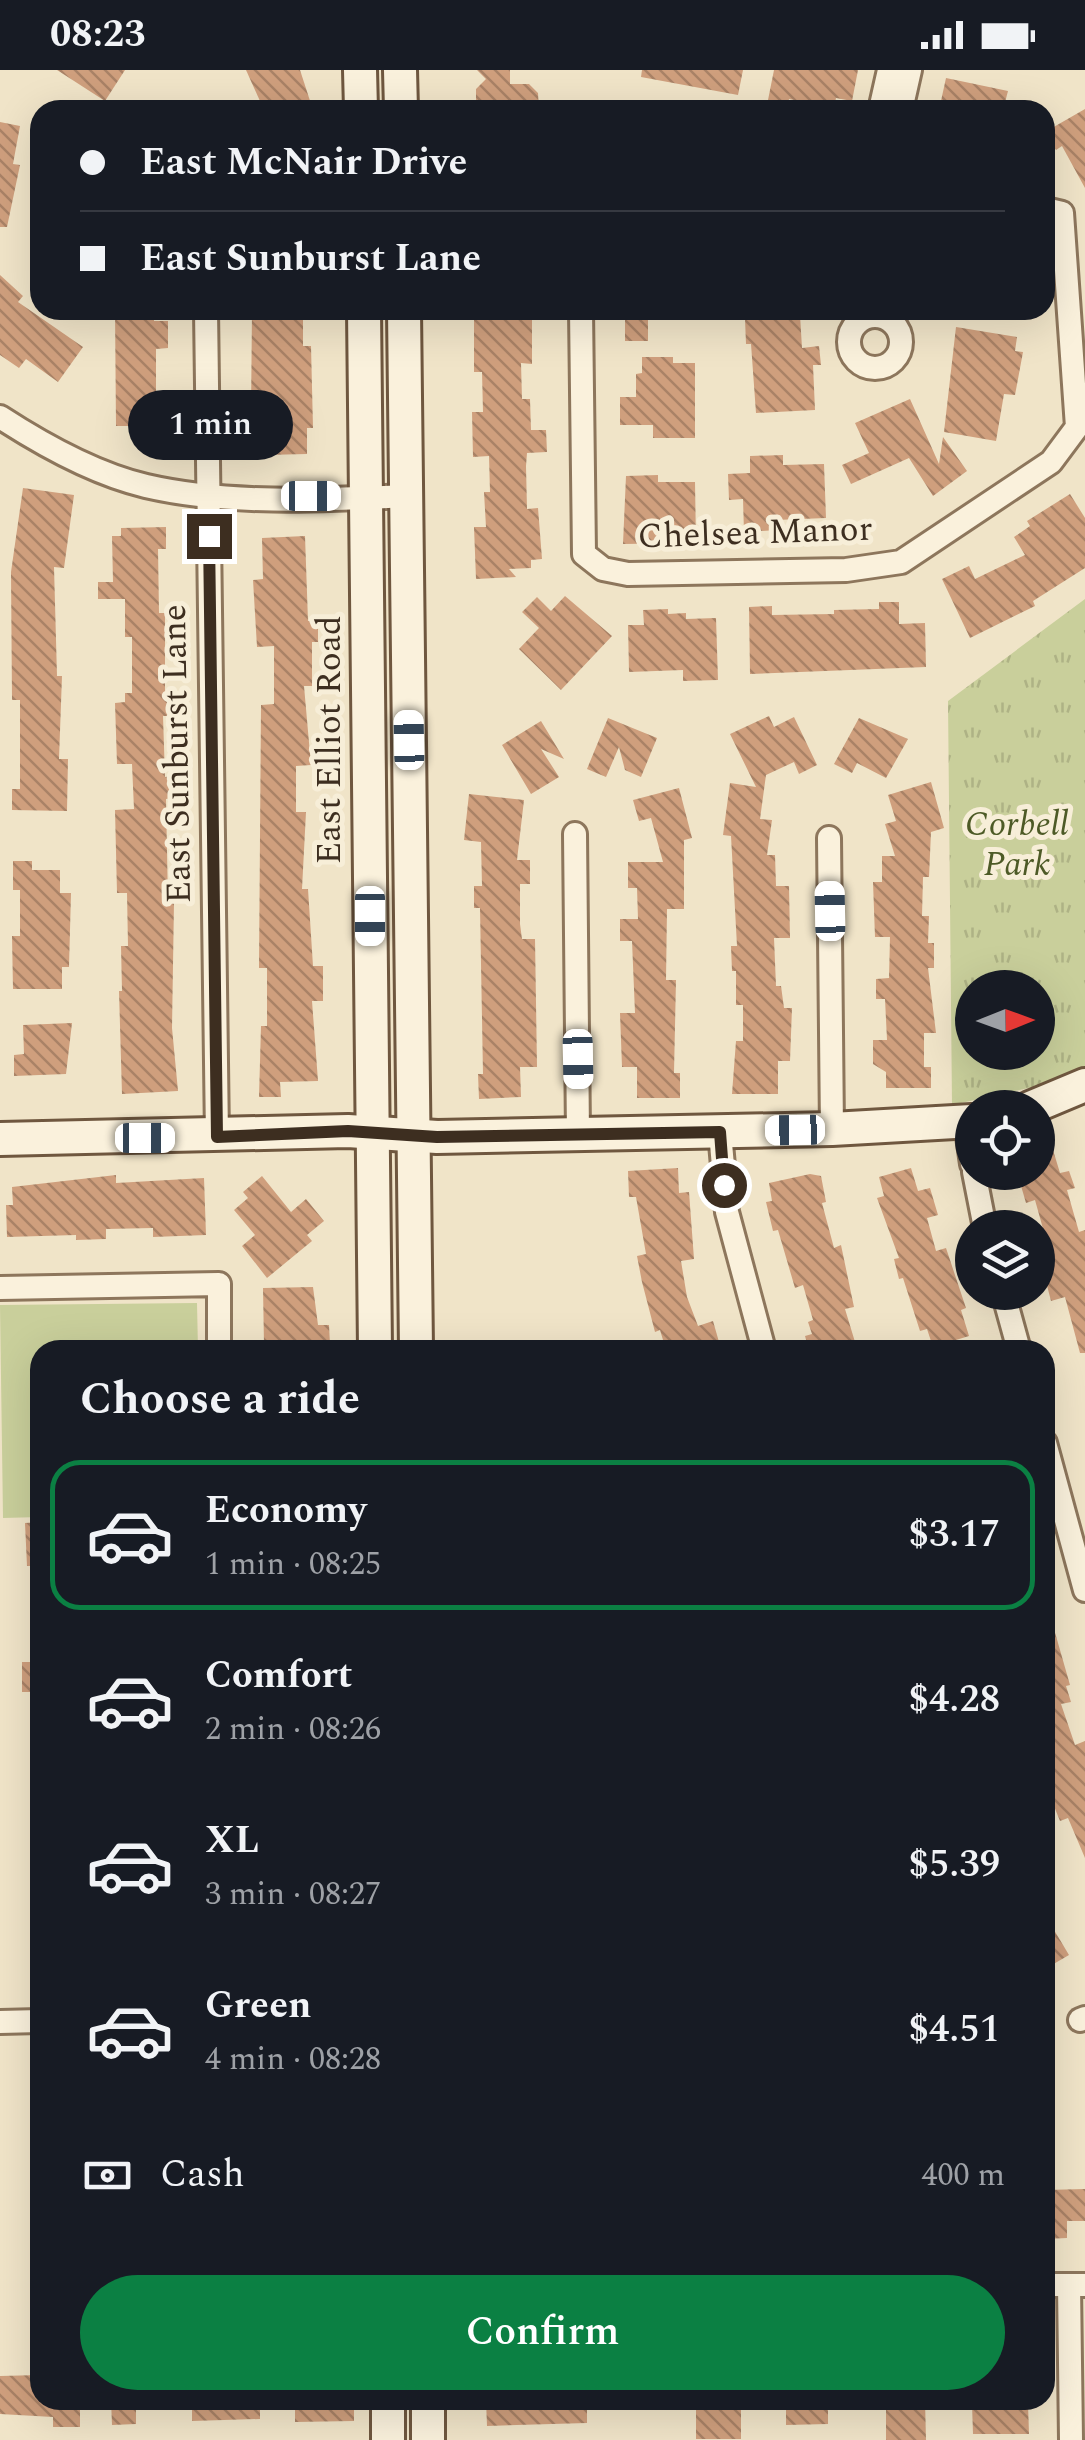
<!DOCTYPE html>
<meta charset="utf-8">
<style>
body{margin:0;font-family:Spectral,serif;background:#242831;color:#f1f3f6;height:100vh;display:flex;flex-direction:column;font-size:38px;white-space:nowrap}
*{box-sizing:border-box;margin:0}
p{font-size:32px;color:#9ea1a6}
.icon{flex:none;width:55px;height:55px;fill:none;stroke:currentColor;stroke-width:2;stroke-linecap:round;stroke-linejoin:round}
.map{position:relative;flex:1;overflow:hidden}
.sheet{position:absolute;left:30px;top:1270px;width:1025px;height:1070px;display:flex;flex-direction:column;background:#171b24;border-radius:30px;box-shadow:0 10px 40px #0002}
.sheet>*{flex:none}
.hud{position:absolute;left:30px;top:30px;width:1025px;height:220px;border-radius:30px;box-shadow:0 10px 40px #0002;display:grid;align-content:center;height:220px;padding:0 50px;background:#171b24}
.needle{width:65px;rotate:89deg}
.controls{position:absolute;left:955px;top:900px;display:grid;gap:20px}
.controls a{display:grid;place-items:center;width:100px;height:100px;border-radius:50%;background:#171b24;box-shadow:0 10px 40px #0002;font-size:50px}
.end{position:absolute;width:45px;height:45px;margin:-22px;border:12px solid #3d2e20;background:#fff;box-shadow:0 0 0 5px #fff}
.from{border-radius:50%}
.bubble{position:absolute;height:70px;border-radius:35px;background:#171b24;box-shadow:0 10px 40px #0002;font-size:32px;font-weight:600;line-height:70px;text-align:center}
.car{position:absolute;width:30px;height:60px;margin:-30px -15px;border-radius:12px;box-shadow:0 0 8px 2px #0007;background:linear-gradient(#fff 24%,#345 0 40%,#fff 0 76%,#345 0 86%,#fff 0)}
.hud b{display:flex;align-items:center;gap:35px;height:95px;font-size:38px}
.hud b+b{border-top:2px solid #363941}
.hud i{width:25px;height:25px;background:#f1f3f6}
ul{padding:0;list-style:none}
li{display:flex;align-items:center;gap:30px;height:150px;margin:0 20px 15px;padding:0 30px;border:5px solid transparent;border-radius:30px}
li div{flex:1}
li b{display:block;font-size:38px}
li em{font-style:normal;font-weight:600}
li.on{border-color:#0b8043}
li>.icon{width:90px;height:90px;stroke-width:1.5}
h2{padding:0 50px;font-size:45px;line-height:120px}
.pay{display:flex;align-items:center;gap:25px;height:110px;padding:0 50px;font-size:38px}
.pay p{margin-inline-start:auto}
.cta{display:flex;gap:20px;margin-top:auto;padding:20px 50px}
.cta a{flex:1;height:115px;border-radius:60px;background:#0b8043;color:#fff;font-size:40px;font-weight:600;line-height:115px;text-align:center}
.status{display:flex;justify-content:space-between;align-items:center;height:70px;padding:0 50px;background:#171b24;direction:ltr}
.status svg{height:28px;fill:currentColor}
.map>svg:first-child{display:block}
.green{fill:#c9cf9b}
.park{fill:url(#park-tufts);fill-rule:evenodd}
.building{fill:url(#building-back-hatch)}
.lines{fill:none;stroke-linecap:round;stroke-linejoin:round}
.street-casing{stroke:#8d765c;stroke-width:28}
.secondary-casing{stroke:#6f573f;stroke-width:38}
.street{stroke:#faf1dc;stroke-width:22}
.secondary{stroke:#faf1dc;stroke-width:32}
.route{stroke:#3d2e20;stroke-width:12}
.labels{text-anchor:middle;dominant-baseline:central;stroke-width:10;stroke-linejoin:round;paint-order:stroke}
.street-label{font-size:35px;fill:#3d2e20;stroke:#f7eed8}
.park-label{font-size:35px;font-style:italic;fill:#4d5a26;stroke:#f7eed8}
</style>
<div class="status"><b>08:23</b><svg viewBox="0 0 49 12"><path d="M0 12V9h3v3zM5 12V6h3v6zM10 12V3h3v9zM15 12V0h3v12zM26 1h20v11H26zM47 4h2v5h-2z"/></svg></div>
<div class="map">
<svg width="1085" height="2370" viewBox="0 0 1085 2370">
<defs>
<pattern id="park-tufts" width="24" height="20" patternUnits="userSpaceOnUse" patternTransform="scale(2.5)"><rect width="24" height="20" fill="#c9cf9b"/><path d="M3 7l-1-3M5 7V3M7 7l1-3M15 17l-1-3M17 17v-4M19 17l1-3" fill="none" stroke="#aeb285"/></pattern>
<pattern id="building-back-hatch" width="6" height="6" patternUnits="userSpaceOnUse" patternTransform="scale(2.5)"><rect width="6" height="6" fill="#cf9f7d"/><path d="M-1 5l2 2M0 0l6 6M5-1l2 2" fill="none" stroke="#a98266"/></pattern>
</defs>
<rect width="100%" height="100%" fill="#f0e4c8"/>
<!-- green -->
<path class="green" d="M197,1233L198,1280H40V1447L3,1448L0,1235Z"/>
<!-- park -->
<path class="park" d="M1085,529V997L1033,1017L952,1035L948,631ZM972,918H1038V982H972Z"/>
<!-- building -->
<g class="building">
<path d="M57,0H125L105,31Z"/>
<path d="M246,0H300L313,40H264Z"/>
<path d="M477,0H510V14H529L538,23L539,40H483V35H476V19L486,9Z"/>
<path d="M642,0H743L738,25L641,7Z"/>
<path d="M774,0H858L852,31L836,28L834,38L789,29L787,39L767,35Z"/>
<path d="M946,8L1008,21L1003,40H939Z"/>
<path d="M1085,39V118L1062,76L1056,80L1045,62Z"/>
<path d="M0,52L20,56L13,94L20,95L7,157H0Z"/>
<path d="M0,205L23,226L18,232L83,277L58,312L26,289L19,298L0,285Z"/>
<path d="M115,240H154V251H168V278L156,279V334H166V356H116Z"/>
<path d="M252,240H303V276H311L313,358H307V384L265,385L264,343H251Z"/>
<path d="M474,240H532V294L521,293L522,329H530L531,360H546L547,382L527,383L526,396L527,439L538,438L542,489L531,490V498L509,499L516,507L476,509L474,457H486L484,422H490L489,386L473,387L472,342H483L482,302H474Z"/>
<rect x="625" y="240" width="23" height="31"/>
<path d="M800,245L802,278L819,276L821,295H813L815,340L756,343L751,274H746L745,249Z"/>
<path d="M956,257L1017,267L1015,281L1023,282L1015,325L1004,324L996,371L944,362Z"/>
<path d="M642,287H673V293H695V368H653V355H620V327H636V304L642,303Z"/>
<path d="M910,329L939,394L943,367L967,401L933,426L909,388L851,414L842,395L869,383L855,353Z"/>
<path d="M783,385V395L824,394L826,448L776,450L777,460L744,462L743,429L729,430L728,404L750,403V386Z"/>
<path d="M658,405V412H695L696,473L623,474L626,406Z"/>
<path d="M23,418L74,425L64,498L54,497L57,606H62L59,689H68L67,741L12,740V719H20V630H12L11,502Z"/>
<path d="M1070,424L1085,448V498L1033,531L1035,536L970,568L942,509L969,496L975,509L1025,485L1014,467L1030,456L1027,451Z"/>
<path d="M166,457V479H158L159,543H165V622H171L172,646H163L165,707L172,706L173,728L166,729L168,832H174L172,958L178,1021L122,1024L119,921H122L121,876H128L127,823H117L115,740L134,739L132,694H117L115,633L125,632V623H132V567H125V529H98V512H113L112,466H121V458Z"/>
<path d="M305,466L308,551H318V572H312V616H304L311,695L296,696V742H306L302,819H308L313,896H323V931H312L318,1011L280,1012L281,1027H259L261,956H267V898H259L261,635L274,634V576L257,577L253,510L263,509L262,468Z"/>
<path d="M565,526L612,566L561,620L519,579L539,558L522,542L537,527L551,541Z"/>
<path d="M879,532H899V554L925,553L926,597L750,604L749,537L772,536V545L834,544V540L879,539Z"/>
<path d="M668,539V544L686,543V549L716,548L718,610L683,611V600L629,602L628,555H644L643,540Z"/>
<path d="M769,646L774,657L794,647L817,695L799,704L794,692L766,705L760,749L772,750L767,785H775L776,816H789L790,868H774L776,916H781L784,938H792L790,991H778V1024H732L736,971H743V935H736V901H732L731,876H737L731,766L723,765L730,713L756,717L730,664Z"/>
<path d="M608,648L657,668L641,707L625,700L619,677L606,707L587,699Z"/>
<path d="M859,648L908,669L886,708L857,693L852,703L834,694Z"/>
<path d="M541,651L564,689L541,679L559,707L531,724L502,675Z"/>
<path d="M931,712L944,758L931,762L929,807H923L922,846H929L928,873H934V898H928L936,963H924V997H931V1018H886V1002L873,994V970H887L885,929H876V909L889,908L890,867H875L873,812H882V786H895L885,754L896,751L888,725Z"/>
<path d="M679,718L692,768L684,770V839H667L666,910H676L674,1003H680V1028H637V997H622L620,943H635L632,871H620V849H638L637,818H628V792H663L651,748L639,751L633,730Z"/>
<path d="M469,724L524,730L517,790H530V814H520V854L522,869H535L537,997H520L521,1027L479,1029L478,1004H483L480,838H474V816H482L481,772L464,770Z"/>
<path d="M13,791H32V800H60V823H71L69,897H62V919H13L12,866H20V820H13Z"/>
<path d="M72,953L66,1004L14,1006V985L24,984L23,955Z"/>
<path d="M1053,1080L1060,1103L1069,1101L1075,1118L1067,1120L1079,1162L1085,1160V1283H1080L1065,1227L1051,1231L1042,1196L1038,1197V1176L1047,1173L1035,1130L1026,1133L1017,1102H1038V1085Z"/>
<path d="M678,1098L679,1123L689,1122L694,1189L681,1191L687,1227L698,1256L713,1251L719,1272L666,1280L660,1260L655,1262L642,1212L637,1186L646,1184L636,1127H629L628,1101Z"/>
<path d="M911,1098L918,1121L930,1118L938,1145L927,1148L936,1181L946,1178L966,1238L961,1240L969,1266L933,1277L927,1259L920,1261L903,1208L899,1209L894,1189L899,1188L877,1128L884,1126L879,1107Z"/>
<path d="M810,1104L821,1106L826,1132L822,1133L834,1178L841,1175L854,1237L845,1239L855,1272L826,1280H809L805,1266L812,1264L808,1252L813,1250L803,1215L795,1218L778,1160L773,1161L766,1132L772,1131L769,1113Z"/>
<path d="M116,1105V1113L204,1108L206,1165L153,1167V1158L106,1159V1169L76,1170V1165L7,1167L6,1135H13L12,1117Z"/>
<path d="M262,1106L291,1142L306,1129L324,1151L307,1165L312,1171L267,1208L242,1176L255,1165L234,1140L248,1128L243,1122Z"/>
<path d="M313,1217L318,1255H329L330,1274L264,1275L263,1218Z"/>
<path d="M40,1452V1496H27L25,1453Z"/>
<path d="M1050,1545L1070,1615L1066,1616L1071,1632L1061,1634L1075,1675L1085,1671V1788L1068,1748L1060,1751L1045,1714V1546Z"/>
<rect x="22" y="1592" width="18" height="30"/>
<path d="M1045,1845L1069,1885L1045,1899Z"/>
<path d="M1085,2119V2151H1067V2168L1045,2169V2120Z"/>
<path d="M40,2305V2330H80V2357H53V2347L0,2344V2306Z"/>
<path d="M111,2330H136V2354L112,2355Z"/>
<path d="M192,2330H260V2349L192,2351Z"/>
<path d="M295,2330H354V2351L295,2352Z"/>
<path d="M486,2330H587V2353L487,2356Z"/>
<rect x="696" y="2330" width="45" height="39"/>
<path d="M786,2330H828V2354L786,2355Z"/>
<path d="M886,2330H925L926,2370H886Z"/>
<path d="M980,2330L1028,2334L1029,2364H973L972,2334Z"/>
</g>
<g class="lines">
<defs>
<g id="street">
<path d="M880,40L889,0"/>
<path d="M901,40L910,0"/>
<path d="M206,240L217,1067"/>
<path d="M581,240L584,484L603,499L628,504L846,500L901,492L1051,392L1077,357L1062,143L1045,139"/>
<circle cx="875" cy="272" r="26"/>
<path d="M0,347C43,375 95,404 146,416C228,435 323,430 407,426"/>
<path d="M575,764L578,1064"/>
<path d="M829,768L832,1059"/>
<path d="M966,1053L972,1094"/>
<path d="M720,1062L727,1142L764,1280"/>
<path d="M974,1102L985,1158"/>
<path d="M0,1218L219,1214V1280"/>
<path d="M1003,1222L1019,1280"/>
<path d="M1045,1373L1085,1520"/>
<path d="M1080,1950L1085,1948"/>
<path d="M0,1952L40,1951"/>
<path d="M1045,2215H1085"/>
<path d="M1069,2215L1071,2370"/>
</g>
<g id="secondary">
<path d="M360,0L361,40"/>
<path d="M400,0L401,40"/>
<path d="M364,240L375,1280"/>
<path d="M404,240L416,1280"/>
<path d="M1030,1038L1085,1015"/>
<path d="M0,1069L348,1061L437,1067L832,1059L972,1051"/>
<path d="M388,2330V2370"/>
<path d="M428,2330V2370"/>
</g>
</defs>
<!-- street casing -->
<use href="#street" class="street-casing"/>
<!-- secondary casing -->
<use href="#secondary" class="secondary-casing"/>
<!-- street -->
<use href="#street" class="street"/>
<!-- secondary -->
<use href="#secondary" class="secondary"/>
</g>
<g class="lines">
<!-- route -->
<path class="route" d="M209,466L217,1067L348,1061L437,1067L720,1062L724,1115"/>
</g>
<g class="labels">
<!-- street labels -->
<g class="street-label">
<text transform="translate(755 463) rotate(-2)">Chelsea Manor</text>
<text transform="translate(329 670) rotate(-90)">East Elliot Road</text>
<text transform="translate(177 684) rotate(-91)">East Sunburst Lane</text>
</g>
<!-- park labels -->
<g class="park-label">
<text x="1017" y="754">Corbell<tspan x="1017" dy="40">Park</tspan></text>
</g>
</g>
</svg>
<div class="controls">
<a><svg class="needle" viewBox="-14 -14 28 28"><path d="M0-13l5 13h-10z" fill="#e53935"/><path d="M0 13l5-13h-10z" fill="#9ea1a6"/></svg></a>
<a><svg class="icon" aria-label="locate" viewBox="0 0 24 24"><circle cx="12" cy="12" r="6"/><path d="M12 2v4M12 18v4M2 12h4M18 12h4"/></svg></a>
<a><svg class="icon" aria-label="layers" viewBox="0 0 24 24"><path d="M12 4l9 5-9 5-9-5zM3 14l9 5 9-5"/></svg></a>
</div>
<i class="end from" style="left:724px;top:1115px"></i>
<i class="end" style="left:209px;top:466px"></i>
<div class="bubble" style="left:128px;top:320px;width:165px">1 min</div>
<i class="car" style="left:311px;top:426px;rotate:90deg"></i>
<i class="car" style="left:409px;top:670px;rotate:359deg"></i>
<i class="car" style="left:830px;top:841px;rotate:359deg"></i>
<i class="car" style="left:370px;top:846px;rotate:180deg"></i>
<i class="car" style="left:578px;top:989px;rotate:179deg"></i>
<i class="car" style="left:795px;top:1060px;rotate:269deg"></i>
<i class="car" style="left:145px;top:1068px;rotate:90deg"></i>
<div class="hud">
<b><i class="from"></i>East McNair Drive</b>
<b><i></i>East Sunburst Lane</b>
</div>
<section class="sheet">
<h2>Choose a ride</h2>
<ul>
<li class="on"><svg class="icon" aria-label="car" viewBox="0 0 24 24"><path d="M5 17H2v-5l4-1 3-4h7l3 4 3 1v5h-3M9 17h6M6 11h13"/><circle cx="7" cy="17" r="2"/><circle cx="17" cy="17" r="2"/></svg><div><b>Economy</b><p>1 min · 08:25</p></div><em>$3.17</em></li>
<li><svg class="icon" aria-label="car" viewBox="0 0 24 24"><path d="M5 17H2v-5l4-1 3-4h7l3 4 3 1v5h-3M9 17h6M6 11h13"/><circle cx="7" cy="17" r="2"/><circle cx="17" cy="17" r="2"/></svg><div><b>Comfort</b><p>2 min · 08:26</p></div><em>$4.28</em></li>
<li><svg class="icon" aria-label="car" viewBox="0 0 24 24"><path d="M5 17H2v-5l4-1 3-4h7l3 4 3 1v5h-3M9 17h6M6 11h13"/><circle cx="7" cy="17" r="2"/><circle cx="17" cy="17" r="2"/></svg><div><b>XL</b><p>3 min · 08:27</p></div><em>$5.39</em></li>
<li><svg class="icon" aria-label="car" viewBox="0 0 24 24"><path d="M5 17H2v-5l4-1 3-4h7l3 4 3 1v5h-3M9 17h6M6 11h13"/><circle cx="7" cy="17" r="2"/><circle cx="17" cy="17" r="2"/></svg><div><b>Green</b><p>4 min · 08:28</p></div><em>$4.51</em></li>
</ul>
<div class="pay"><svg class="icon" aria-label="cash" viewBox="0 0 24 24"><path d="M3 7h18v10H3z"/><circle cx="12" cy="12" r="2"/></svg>Cash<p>400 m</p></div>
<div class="cta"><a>Confirm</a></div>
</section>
</div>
